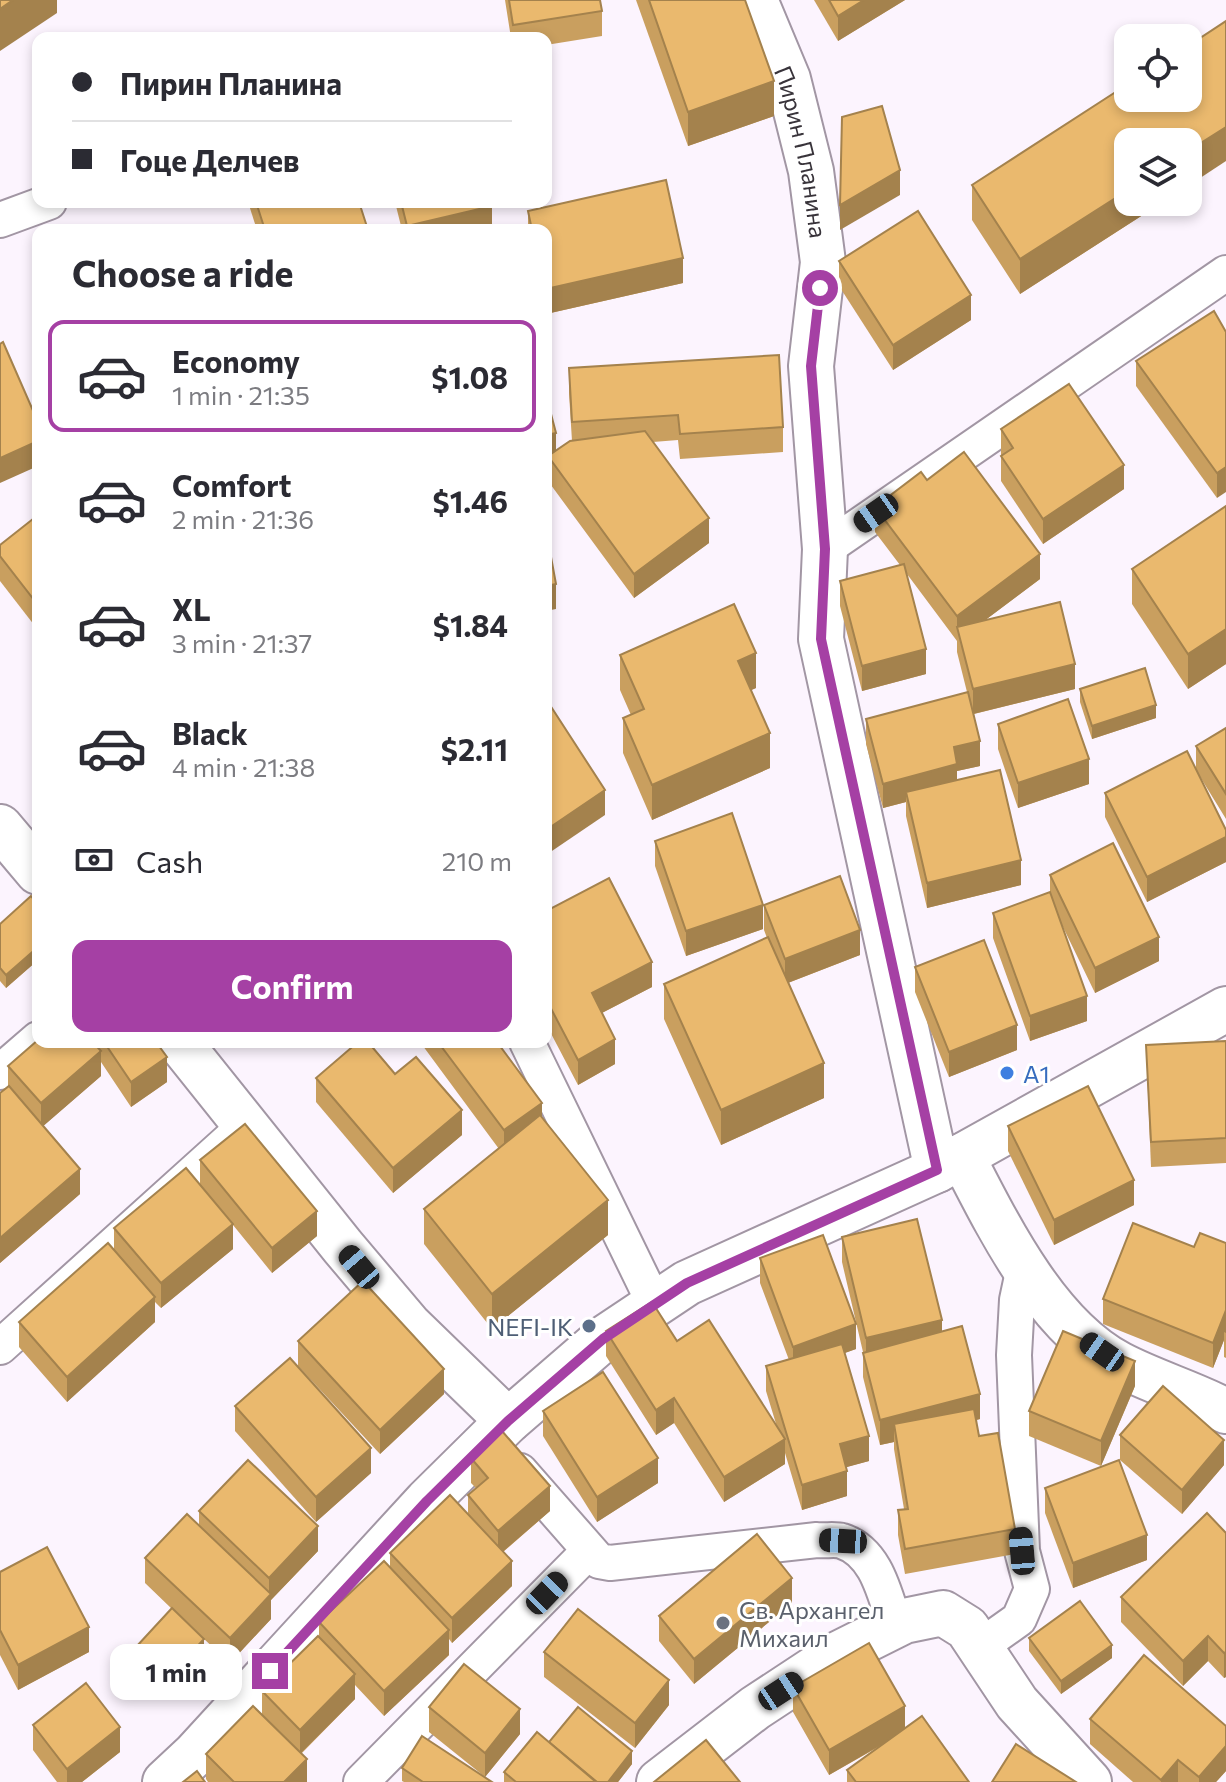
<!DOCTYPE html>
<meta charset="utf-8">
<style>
body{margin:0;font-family:Commissioner,sans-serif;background:#f7f7f7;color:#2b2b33;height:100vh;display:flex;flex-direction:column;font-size:30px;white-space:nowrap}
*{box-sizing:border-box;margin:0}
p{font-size:26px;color:#7c7c81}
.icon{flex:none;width:44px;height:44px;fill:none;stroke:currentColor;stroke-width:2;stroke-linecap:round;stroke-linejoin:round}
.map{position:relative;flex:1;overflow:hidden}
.drawer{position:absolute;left:32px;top:224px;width:520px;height:824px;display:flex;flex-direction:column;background:#fff;border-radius:16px;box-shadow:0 4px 12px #0003}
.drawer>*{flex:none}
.top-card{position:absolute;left:32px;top:32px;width:520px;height:176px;border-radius:16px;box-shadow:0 4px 12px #0003;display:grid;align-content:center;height:176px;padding:0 40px;background:#fff}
.tools{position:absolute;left:1114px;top:24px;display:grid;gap:16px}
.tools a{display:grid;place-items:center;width:88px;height:88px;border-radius:16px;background:#fff;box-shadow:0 4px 12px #0003;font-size:40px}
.end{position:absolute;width:36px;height:36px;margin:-18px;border:10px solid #a540a4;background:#fff;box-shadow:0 0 0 4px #fff}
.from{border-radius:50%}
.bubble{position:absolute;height:56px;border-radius:16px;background:#fff;box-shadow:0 4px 12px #0003;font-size:26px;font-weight:700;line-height:56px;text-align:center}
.car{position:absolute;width:24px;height:48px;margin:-24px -12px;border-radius:10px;box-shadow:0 0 6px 2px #0007;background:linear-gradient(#222 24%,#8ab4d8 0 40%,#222 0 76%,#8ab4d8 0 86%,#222 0)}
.top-card b{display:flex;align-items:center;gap:28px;height:76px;font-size:30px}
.top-card b+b{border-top:2px solid #e1e1e2}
.top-card i{width:20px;height:20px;background:#2b2b33}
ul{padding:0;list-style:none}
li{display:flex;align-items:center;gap:24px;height:112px;margin:0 16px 12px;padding:0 24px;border:4px solid transparent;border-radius:16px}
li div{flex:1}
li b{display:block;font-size:30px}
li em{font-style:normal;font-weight:700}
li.active{border-color:#a540a4}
li>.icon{width:72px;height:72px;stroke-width:1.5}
h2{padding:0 40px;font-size:36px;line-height:96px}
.pay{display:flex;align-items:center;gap:20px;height:88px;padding:0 40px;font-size:30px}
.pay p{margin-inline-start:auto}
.button{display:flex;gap:16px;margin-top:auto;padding:16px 40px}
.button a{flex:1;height:92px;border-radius:16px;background:#a540a4;color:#fff;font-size:32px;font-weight:700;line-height:92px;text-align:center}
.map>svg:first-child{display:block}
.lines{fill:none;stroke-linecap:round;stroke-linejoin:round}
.service-casing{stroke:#a296a4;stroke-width:38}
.minor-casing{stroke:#a296a4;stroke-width:48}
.service{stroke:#fff;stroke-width:34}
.minor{stroke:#fff;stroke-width:44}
.wall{fill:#c99f5f}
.shaded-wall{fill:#a4824d}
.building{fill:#eab96e;stroke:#a4824d;stroke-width:2}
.route{stroke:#a540a4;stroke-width:10}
.shop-dot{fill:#3f7fe0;stroke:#fff;stroke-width:3}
.service-dot{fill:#5c6f8a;stroke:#fff;stroke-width:3}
.worship-dot{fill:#6b7280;stroke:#fff;stroke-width:3}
.labels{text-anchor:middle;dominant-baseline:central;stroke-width:6;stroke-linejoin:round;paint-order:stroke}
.street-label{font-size:24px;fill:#38333a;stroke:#fff}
.shop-label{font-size:24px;fill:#366cbe;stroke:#fff;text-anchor:start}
.service-label{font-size:24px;fill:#4e5e75;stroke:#fff;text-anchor:end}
.worship-label{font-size:24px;fill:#5b616d;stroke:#fff;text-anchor:start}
</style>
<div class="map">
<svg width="1226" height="1782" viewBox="0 0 1226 1782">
<rect width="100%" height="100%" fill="#fcf4fe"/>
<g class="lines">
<defs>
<g id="service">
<path d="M0,220L49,202"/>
<path d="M825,549L1226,273"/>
<path d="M527,1042L655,1305"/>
<path d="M0,1072L38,1039"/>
<path d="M0,1347L234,1136"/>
<path d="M520,1471L599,1561L610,1563L817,1540C825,1541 835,1539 842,1541C877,1552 885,1596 895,1625"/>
<path d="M981,1646L1019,1619L1032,1589L1022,1551L1014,1355L1017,1300L1024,1267"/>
<path d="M361,1782L589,1551"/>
</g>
<g id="minor">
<path id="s1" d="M755,0L788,79L811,171L823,262L811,366L825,549L821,639L937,1170"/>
<path d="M0,827L38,872"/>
<path d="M179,1042L343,1247L409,1325L508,1421"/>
<path d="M962,1156C998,1226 1046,1325 1119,1364C1153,1382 1192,1393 1226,1411"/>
<path d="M165,1782L195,1754L427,1501L508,1421L603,1339L687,1283L937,1170L1226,1009"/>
<path d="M659,1782L755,1708L834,1656L904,1621L943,1613L967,1628L1017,1703L1089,1782"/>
</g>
</defs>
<!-- service casing -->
<use href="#service" class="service-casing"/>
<!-- minor casing -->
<use href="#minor" class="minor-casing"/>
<!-- service -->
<use href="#service" class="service"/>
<!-- minor -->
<use href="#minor" class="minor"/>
</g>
<!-- wall -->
<g class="wall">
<path d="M505,0H600L602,11V36L546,45V38H511Z"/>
<path d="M636,0H745L774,116L688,146Z"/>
<path d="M814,0H905L838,41Z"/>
<path d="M972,185L1128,202H1163L1020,294L972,220Z"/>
<path d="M248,202H359L368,230H257Z"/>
<path d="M395,202H491L492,230H402Z"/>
<path d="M528,211L683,283L546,314V230H528Z"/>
<path d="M839,261L971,320L893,370L839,286Z"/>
<path d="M1226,332L1217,498L1136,386V361Z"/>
<path d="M569,368L783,427V452L680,459L678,440L653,442L709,543L634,598L548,481V460H546V395L556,451L572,441L569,393Z"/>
<path d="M1001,429L1124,489L1043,544L1001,481Z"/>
<path d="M927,480L1040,579L984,621L1075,689L974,714L980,766L957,771V780L1021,885L927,908L906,816V802L883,808L866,744V719L967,692L957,652V641L907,574L926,674L862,691L840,606V581L900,565L875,532V507Z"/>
<path d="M1226,506V664L1188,689L1132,604V569Z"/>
<path d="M38,515V630L0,581V545Z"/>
<path d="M620,655L756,688L751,690L770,768L652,820L623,753V718L631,715L620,690Z"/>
<path d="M1080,689L1156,718L1092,739L1080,702Z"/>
<path d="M998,724L1089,784L1018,808L998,749Z"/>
<path d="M1226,728V819L1199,775L1226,862L1147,902L1105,817V793L1196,770V746Z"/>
<path d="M655,841L763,929L686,956L655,866Z"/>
<path d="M1050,875L1159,961L1095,993L1062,925L1087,1021L1030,1041L993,938V913L1050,893Z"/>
<path d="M38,905V960L6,988L0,981V924Z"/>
<path d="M764,905L860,955L788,983L824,1098L721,1145L664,1019V984L767,938L764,930Z"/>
<path d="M546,911L652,987L602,1013L615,1064L578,1085L546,1024Z"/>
<path d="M915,967L1017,1050L949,1077L915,992Z"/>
<path d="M1226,1041V1163L1151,1167L1146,1045Z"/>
<path d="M38,1042H156L167,1082L131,1107L101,1062V1076L43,1126L80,1194L0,1263V1093L8,1087V1066Z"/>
<path d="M420,1042H497L542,1117L608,1235L492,1329L424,1244V1209L499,1149Z"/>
<path d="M395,1074L462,1135L393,1193L316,1102V1078Z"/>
<path d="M1008,1126L1134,1205L1054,1245L1008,1151Z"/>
<path d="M200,1160L317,1236L272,1273L233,1225V1249L161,1308L155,1302V1322L67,1402L19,1347V1322L114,1250V1228L200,1185Z"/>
<path d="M842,1237L942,1331L980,1419L976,1420L979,1436L1015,1529V1554L905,1574L898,1535V1510L904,1509L894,1449V1442L880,1445L863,1377V1352L842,1262Z"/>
<path d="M1226,1243V1358L1224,1357V1340L1213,1368L1103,1324V1299L1194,1247Z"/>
<path d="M760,1258L856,1349L844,1353L869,1461L846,1467L847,1496L802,1510L785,1453V1464L724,1502L674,1423L656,1435L606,1356V1331L677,1341L777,1427L766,1391V1366L789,1360L760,1283Z"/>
<path d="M298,1341L444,1394L380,1454L298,1366Z"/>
<path d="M1135,1386L1101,1466L1029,1436V1411Z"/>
<path d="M235,1406L371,1473L316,1522L235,1431Z"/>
<path d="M543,1411L658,1483L597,1522L543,1436Z"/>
<path d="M1120,1435L1224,1465L1182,1514L1120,1460Z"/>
<path d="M471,1458L550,1511L503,1552L512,1586L452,1643L449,1639V1655L384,1716L355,1685V1699L301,1754L307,1782H208L206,1779V1754L262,1715V1691L319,1638V1622L390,1567V1553L468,1514V1495L476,1488L471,1483Z"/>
<path d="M1045,1488L1147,1560L1073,1588L1045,1513Z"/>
<path d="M199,1511L318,1551L271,1600V1619L230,1663L204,1639V1652L168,1691L136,1660V1647L172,1609L145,1583V1558L199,1525Z"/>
<path d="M1226,1533V1677L1224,1678L1208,1661L1183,1686L1121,1622V1597Z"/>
<path d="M0,1572L89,1652L18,1690L0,1655Z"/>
<path d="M792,1603L694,1684L659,1641V1616Z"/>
<path d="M1029,1638L1112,1658L1061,1694L1029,1651Z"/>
<path d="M544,1652L669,1705L635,1748L544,1677Z"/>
<path d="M793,1687L905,1728L969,1782H847V1770L882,1745L829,1775L793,1712Z"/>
<path d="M429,1707L520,1734L485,1777L429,1732Z"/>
<path d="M1090,1719L1226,1726V1771L1216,1782H1133L1090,1744Z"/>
<path d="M33,1725L120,1752L82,1782H57L33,1750Z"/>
<path d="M549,1742L632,1764L618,1782H504V1772Z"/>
<path d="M402,1768L492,1782H404L402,1781Z"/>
</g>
<!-- shaded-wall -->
<g class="shaded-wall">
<path d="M13,0H57V13L0,51V9Z"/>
<path d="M864,0H905L838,41V16Z"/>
<path d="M774,81V116L688,146V112Z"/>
<path d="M1226,127V161L1188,186V151Z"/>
<path d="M900,170V195L840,230V205Z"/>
<path d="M1128,190V202H1163L1020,294V259Z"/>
<path d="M492,206V230H407V226Z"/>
<path d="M683,258V283L546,314V289Z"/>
<path d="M971,295V320L893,370V345Z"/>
<path d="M556,433V458L548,456V460H546V435Z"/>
<path d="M38,441V466L0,483V458Z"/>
<path d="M1124,465V489L1043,544V519Z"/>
<path d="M1226,467V492L1217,498V473Z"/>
<path d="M709,518V543L634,598V574Z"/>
<path d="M1040,554V579L960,639L957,627V641V616Z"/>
<path d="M556,584V609L546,611V586Z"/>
<path d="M1226,629V664L1188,689V654Z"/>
<path d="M926,649V674L862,691V666Z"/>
<path d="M756,653V688L738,696V661Z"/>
<path d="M1075,664V689L973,714V689Z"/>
<path d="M1156,705V718L1092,739V726Z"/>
<path d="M770,733V768L652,820V785Z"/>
<path d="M980,741V766L957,771V788L906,792V802L883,808V784L954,747Z"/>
<path d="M1089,759V784L1018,808V783Z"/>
<path d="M605,790V815L546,855V830Z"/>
<path d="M1226,837V862L1147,902V877Z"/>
<path d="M1021,860V885L927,908V883Z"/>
<path d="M763,905V929L686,956V931Z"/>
<path d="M860,930V955L785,984V959Z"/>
<path d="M1159,937V961L1095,993V968Z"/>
<path d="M38,947V960L6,988V975Z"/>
<path d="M652,962V987L592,1018V993Z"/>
<path d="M1087,996V1021L1030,1041V1016Z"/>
<path d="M1017,1025V1050L949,1077V1052Z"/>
<path d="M615,1039V1064L578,1085V1060Z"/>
<path d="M101,1051V1076L41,1128V1103Z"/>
<path d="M167,1057V1082L131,1107V1082Z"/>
<path d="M824,1063V1098L721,1145V1110Z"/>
<path d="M542,1103V1128L504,1155V1130Z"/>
<path d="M462,1110V1135L393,1193V1168Z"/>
<path d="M80,1169V1194L0,1263V1238Z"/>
<path d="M1134,1180V1205L1054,1245V1220Z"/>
<path d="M608,1200V1235L492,1329V1294Z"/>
<path d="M317,1211V1236L272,1273V1248Z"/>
<path d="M233,1224V1249L161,1308V1283Z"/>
<path d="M155,1297V1322L67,1402V1377Z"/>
<path d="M1226,1310V1333L1224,1332V1340L1213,1368V1343Z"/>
<path d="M942,1320V1345L866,1363V1338Z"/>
<path d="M856,1324V1349L793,1372V1347Z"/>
<path d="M1135,1361V1386L1101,1466V1441Z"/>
<path d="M444,1369V1394L380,1454V1430Z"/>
<path d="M980,1394V1419L896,1441L894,1424V1442L880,1445V1420Z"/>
<path d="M674,1398V1423L656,1435V1410Z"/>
<path d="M869,1436V1461L840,1469V1444Z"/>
<path d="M785,1439V1464L724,1502V1477Z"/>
<path d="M1224,1440V1465L1182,1514V1490Z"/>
<path d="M371,1448V1473L316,1522V1497Z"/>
<path d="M658,1458V1483L597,1522V1497Z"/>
<path d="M847,1471V1496L802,1510V1485Z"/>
<path d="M550,1486V1511L498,1556V1531Z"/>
<path d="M318,1526V1551L271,1600V1619L230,1663V1638L269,1596V1578Z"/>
<path d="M1147,1535V1560L1073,1588V1563Z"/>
<path d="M512,1561V1586L452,1643V1618Z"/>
<path d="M792,1578V1603L694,1684V1659Z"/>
<path d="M89,1627V1652L18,1690V1665Z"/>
<path d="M449,1630V1655L384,1716V1691Z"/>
<path d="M1208,1636V1661L1183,1686V1661Z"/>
<path d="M204,1639V1652L168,1691V1678Z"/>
<path d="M1112,1645V1658L1061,1694V1681Z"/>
<path d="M1226,1652V1677L1224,1678V1653Z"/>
<path d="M355,1674V1699L300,1754V1730Z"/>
<path d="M669,1680V1705L635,1748V1723Z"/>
<path d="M905,1706V1731L829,1775V1750Z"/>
<path d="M520,1709V1734L485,1777V1753Z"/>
<path d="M120,1727V1752L82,1782H67V1769Z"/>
<path d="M1226,1746V1771L1216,1782H1199V1777Z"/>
<path d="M632,1751V1764L618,1782H608Z"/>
<path d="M307,1759V1782H284Z"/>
<path d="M1178,1760V1782H1161V1780Z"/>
</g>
<!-- building -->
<g class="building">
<path d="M0,0H13L0,9Z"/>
<path d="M509,0H600L602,11L513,25Z"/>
<path d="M649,0H745L774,81L688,112Z"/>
<path d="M829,0H864L838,16Z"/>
<path d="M1226,21V127L1188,151V142H1128V190L1020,259L972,185L1128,84V98H1188V46Z"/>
<path d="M882,106L900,170L840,205L842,117Z"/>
<path d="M666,180L683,258L546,289V230H532L528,211Z"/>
<path d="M256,202H359L368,230H265Z"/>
<path d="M401,202H491L492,206L407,226Z"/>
<path d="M918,211L971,295L893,345L839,261Z"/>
<path d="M1214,311L1226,332V467L1217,473L1136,361Z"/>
<path d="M3,342L38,422V441L0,458V344Z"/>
<path d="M779,355L783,427L680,434L678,415L572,422L569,368Z"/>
<path d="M1069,384L1124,465L1043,519L1001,456L1013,448L1001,429Z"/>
<path d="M546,395L556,433L546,435Z"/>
<path d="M645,431L709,518L634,574L548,456L570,441Z"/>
<path d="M964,452L1040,554L957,616L875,507L921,472L927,480Z"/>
<path d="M1226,506V629L1188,654L1132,569Z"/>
<path d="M38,515V605L0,556V545Z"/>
<path d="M546,530L556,584L546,586Z"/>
<path d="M904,564L926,649L862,666L840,581Z"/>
<path d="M1060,602L1075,664L973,689L957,627Z"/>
<path d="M734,604L756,653L738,661L770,733L652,785L623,718L644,709L620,655Z"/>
<path d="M1145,668L1156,705L1092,726L1080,689Z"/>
<path d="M968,692L980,741L954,747L957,764L883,784L866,719Z"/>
<path d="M1068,699L1089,759L1018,783L998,724Z"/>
<path d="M548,702L605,790L546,830V704Z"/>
<path d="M1226,728V794L1196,746Z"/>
<path d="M1187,751L1226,830V837L1147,877L1105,793Z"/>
<path d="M1000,770L1021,860L927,883L906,792Z"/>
<path d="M732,813L763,905L686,931L655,841Z"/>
<path d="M1113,843L1159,937L1095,968L1050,875Z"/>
<path d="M840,876L860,930L785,959L764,905Z"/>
<path d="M609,878L652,962L592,993L615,1039L578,1060L546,999V911Z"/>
<path d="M1050,892L1087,996L1030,1016L993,913Z"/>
<path d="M31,896L38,905V947L6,975L0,968V924Z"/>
<path d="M768,937L824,1063L721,1110L664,984Z"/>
<path d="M984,940L1017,1025L949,1052L915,967Z"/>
<path d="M38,1040V1042H93L101,1051L41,1103L8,1066Z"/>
<path d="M1226,1041V1138L1151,1142L1146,1045Z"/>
<path d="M104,1042H156L167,1057L131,1082Z"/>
<path d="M358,1042H368L395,1074L416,1057L462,1110L393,1168L316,1078Z"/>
<path d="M438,1042H497L542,1103L504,1130Z"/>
<path d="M9,1086L80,1169L0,1238V1093Z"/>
<path d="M1088,1086L1134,1180L1054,1220L1008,1126Z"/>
<path d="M540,1115L608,1200L492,1294L424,1209Z"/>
<path d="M245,1124L317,1211L272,1248L200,1160Z"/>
<path d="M186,1168L233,1224L161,1283L114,1228Z"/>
<path d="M917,1219L942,1320L866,1338L842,1237Z"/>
<path d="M1133,1223L1194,1247L1200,1233L1226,1243V1310L1213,1343L1103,1299Z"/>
<path d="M823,1235L856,1324L793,1347L760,1258Z"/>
<path d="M108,1243L155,1297L67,1377L19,1322Z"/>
<path d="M363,1281L444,1369L380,1430L298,1341Z"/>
<path d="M652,1302L677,1341L709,1320L785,1439L724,1477L674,1398L656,1410L606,1331Z"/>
<path d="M962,1326L980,1394L880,1420L863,1353Z"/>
<path d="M1063,1331L1135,1361L1101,1441L1029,1411Z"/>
<path d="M842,1344L869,1436L840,1444L847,1471L802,1485L766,1366Z"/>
<path d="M290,1358L371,1448L316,1497L235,1406Z"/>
<path d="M603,1372L658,1458L597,1497L543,1411Z"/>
<path d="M1163,1386L1224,1440L1182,1490L1120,1435Z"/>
<path d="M974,1409L979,1436L998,1433L1015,1529L905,1549L898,1510L908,1509L894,1424Z"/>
<path d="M502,1431L550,1486L498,1531L468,1495L488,1478L471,1458Z"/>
<path d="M248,1460L318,1526L269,1578L199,1511Z"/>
<path d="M1119,1460L1147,1535L1073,1563L1045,1488Z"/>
<path d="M450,1495L512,1561L452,1618L390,1553Z"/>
<path d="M1207,1513L1226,1533V1652L1224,1653L1208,1636L1183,1661L1121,1597Z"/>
<path d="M187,1514L271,1594L230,1638L145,1558Z"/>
<path d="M757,1534L792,1578L694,1659L659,1616Z"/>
<path d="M47,1547L89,1627L18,1665L0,1630V1572Z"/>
<path d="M384,1561L449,1630L384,1691L319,1622Z"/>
<path d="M1080,1601L1112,1645L1061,1681L1029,1638Z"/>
<path d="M172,1608L204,1639L168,1678L136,1647Z"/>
<path d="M578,1609L669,1680L635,1723L544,1652Z"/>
<path d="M318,1636L355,1674L300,1730L262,1691Z"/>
<path d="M869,1643L905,1706L829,1750L793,1687Z"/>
<path d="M1144,1655L1226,1726V1746L1199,1777L1178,1760L1161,1780L1090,1719Z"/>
<path d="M464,1664L520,1709L485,1753L429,1707Z"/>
<path d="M86,1683L120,1727L67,1769L33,1725Z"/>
<path d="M253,1706L307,1759L284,1782H234L206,1754Z"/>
<path d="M578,1707L632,1751L608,1782H597L549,1742Z"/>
<path d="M922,1716L969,1782H856L847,1770Z"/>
<path d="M537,1732L596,1782H516L504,1772Z"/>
<path d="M422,1736L492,1782H423L402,1768Z"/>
<path d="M706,1740L740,1782H654Z"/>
<path d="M1016,1744L1076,1782H992Z"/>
<path d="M197,1771L205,1782H183Z"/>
</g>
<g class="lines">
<!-- route -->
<path class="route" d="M270,1671L427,1501L508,1421L603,1339L687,1283L937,1170L821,639L825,549L811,366L820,288"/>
</g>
<!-- markers -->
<circle class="shop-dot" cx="1007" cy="1073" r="8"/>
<circle class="service-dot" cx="589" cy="1326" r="8"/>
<circle class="worship-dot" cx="723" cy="1623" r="8"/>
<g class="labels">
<!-- street labels -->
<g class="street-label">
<text stroke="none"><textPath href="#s1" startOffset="160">Пирин Планина</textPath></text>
</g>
<!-- shop labels -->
<g class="shop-label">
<text x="1023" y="1073">A1</text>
</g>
<!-- service labels -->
<g class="service-label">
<text x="573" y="1326">NEFI-IK</text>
</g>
<!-- worship labels -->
<g class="worship-label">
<text x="739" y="1609">Св. Архангел<tspan x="739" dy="28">Михаил</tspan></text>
</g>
</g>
</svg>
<div class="tools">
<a><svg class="icon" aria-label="locate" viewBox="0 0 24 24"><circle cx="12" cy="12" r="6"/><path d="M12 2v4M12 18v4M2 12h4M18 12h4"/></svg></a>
<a><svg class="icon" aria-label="layers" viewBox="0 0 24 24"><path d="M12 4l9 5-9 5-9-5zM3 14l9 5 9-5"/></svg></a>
</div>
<i class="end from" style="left:820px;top:288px"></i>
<i class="end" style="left:270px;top:1671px"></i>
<div class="bubble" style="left:110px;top:1644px;width:132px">1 min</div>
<i class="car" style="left:876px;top:513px;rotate:235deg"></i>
<i class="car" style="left:359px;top:1267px;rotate:320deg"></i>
<i class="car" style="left:1102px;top:1352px;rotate:305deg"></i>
<i class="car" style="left:843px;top:1541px;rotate:273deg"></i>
<i class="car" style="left:1022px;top:1551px;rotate:355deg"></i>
<i class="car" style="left:547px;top:1593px;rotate:44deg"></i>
<i class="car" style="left:781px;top:1691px;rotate:57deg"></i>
<div class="top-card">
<b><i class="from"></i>Пирин Планина</b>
<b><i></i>Гоце Делчев</b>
</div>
<section class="drawer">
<h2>Choose a ride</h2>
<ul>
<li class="active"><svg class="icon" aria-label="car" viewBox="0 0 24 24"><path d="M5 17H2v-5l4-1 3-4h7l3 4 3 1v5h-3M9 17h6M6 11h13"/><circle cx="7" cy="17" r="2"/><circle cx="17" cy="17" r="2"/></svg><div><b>Economy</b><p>1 min · 21:35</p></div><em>$1.08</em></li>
<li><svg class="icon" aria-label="car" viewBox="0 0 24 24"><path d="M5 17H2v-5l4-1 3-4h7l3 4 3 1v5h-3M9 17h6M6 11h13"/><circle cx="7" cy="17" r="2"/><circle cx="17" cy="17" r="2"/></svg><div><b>Comfort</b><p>2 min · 21:36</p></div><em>$1.46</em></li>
<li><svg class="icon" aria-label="car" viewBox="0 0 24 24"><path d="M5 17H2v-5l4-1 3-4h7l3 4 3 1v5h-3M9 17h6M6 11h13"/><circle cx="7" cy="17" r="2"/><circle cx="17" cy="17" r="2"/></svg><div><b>XL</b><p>3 min · 21:37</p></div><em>$1.84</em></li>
<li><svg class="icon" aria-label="car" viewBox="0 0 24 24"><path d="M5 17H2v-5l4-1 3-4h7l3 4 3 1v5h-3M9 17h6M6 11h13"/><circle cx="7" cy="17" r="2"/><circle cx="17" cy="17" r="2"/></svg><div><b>Black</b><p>4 min · 21:38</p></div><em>$2.11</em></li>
</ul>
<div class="pay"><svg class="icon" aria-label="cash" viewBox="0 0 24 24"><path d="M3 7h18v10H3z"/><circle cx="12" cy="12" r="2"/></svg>Cash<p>210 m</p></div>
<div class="button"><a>Confirm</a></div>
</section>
</div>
